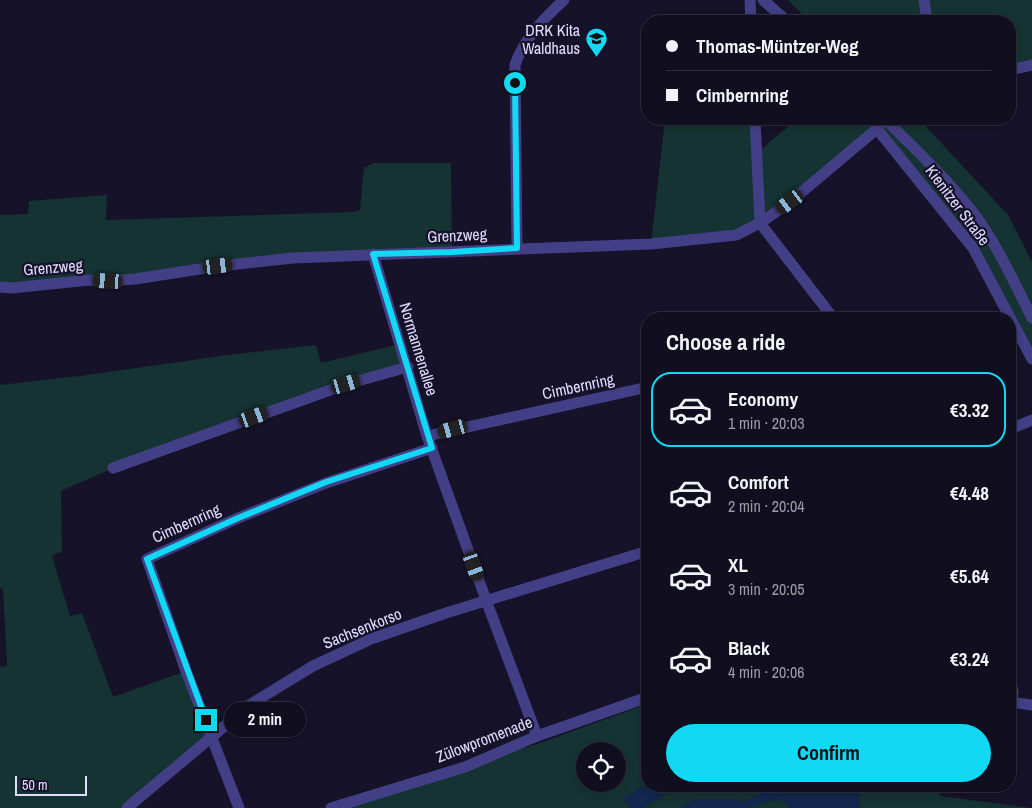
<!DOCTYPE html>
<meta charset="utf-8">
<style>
body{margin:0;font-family:"Archivo Narrow",sans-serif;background:#1e1c2c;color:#f1f3f6;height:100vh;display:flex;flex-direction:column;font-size:19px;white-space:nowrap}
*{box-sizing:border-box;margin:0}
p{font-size:16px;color:#9c9ca4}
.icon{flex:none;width:28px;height:28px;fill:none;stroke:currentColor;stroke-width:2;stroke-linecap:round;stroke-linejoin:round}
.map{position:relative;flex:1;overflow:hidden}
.details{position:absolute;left:641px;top:312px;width:375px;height:480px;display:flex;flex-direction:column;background:#100e1f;border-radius:20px;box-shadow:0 2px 8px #0003,0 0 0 1px #302e3d}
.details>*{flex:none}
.top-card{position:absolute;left:641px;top:15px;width:375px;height:110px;border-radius:20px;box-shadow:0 2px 8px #0003,0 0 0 1px #302e3d;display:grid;align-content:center;height:110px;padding:0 25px;background:#100e1f}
.fabs{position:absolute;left:576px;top:742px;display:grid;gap:10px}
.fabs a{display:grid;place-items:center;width:50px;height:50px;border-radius:50%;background:#100e1f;box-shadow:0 2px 8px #0003,0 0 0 1px #302e3d;font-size:25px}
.scale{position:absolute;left:15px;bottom:12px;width:72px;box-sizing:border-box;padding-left:5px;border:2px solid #e0dcfd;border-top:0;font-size:14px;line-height:18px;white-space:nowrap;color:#e0dcfd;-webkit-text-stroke:4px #161229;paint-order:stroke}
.end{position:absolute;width:22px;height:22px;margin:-11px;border:6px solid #11d9f4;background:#111;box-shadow:0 0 0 2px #111}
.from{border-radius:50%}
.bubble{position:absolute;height:35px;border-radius:18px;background:#100e1f;box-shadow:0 2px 8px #0003,0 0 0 1px #302e3d;font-size:16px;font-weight:700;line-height:35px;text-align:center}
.car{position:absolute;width:15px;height:30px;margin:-15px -8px;border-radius:6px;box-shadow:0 0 4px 1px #0007;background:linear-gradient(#222 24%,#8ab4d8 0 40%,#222 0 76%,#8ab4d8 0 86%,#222 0)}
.top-card b{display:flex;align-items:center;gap:18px;height:48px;font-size:19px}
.top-card b+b{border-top:1px solid #302e3d}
.top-card i{width:12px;height:12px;background:#f1f3f6}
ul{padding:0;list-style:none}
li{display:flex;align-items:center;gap:15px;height:75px;margin:0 10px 8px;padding:0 15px;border:2px solid transparent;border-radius:20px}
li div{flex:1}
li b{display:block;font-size:19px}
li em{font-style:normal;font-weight:700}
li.current{border-color:#11d9f4}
li>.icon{width:45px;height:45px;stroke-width:1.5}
h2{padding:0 25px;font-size:22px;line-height:60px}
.cta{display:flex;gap:10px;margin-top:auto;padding:10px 25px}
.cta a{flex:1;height:58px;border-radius:30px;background:#11d9f4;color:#111;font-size:20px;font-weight:700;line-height:58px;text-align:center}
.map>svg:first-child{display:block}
.green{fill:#153332;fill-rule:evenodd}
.water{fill:#12274d}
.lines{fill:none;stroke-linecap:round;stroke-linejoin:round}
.minor{stroke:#433f86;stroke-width:11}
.route{stroke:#11d9f4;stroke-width:6}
.labels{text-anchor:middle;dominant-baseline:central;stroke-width:4.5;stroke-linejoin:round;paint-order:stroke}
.poi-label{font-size:16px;fill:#e0dcfd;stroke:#161229;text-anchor:end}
.street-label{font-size:16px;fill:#e0dcfd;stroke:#161229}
</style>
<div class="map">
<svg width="1032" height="808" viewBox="0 0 1032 808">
<rect width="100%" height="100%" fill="#161229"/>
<!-- green -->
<g class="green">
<path d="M788,0H1032V64L1010,68V21H809Z"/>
<path d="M665,119H755L757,153L797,119H919L1008,215L1032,262V359L973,248L877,129L790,202L736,235L651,244Z"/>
<path d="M374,163H451L452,252L373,254L0,287V215L28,214L29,201L107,195L106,220L353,212L360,210L364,168Z"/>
<path d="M400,344L408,367L113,468L61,491L62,551L52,556L70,616L82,613L113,697L186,671L212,736L127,808H0V667L7,666L3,589L0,588V385L80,376L228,355L316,345L321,363Z"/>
<path d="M647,704V784L623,798L630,808H331L540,743ZM585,751H618V784H585Z"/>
<path d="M680,786H759V794L741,803L735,799H697L680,808H642Z"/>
<path d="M860,786H941L940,796L1032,808H859Z"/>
<path d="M780,799L791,808H749L762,803Z"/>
</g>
<!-- water -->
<g class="water">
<path d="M647,784L648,786H680L642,808H630L623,798Z"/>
<path d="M759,786H860L859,808H791L780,799L762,803L749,808H680L697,799H735L741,803L759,794Z"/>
</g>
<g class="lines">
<!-- minor -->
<g class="minor">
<path d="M750,0L751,21"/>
<path d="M763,0L787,21"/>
<path d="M924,0L927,21"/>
<path d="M1010,70L1032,65"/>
<path d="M755,119L760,223L834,319"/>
<path d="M885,119C915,149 946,178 972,211C997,244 1014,282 1032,318"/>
<path d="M877,129L973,248L1032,359"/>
<path d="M517,248L515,65C523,40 545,17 564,0"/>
<path d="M373,254L427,436L486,600L537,736"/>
<path d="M0,287L12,288L89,280L108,281L135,279L219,266L293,258L651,244L736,235L760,223L790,202L879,127"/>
<path d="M1010,429L1032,420"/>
<path d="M427,436L648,387"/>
<path d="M113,468L347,384L408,367"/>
<path d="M1010,677L1013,692L1012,702"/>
<path d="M1010,702L1032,705"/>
<path d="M127,808L251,704L313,666L371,639L446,613L648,551"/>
<path d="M239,808L186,671L147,559L238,518L326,483L432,448"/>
<path d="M331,808L465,767L537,736L648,697"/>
</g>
</g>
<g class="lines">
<!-- route -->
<path class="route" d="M206,720L147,559L238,518L326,482L432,448L373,254L452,252L517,248L515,83"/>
</g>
<!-- icons -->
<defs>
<symbol id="school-pin" viewBox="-11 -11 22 30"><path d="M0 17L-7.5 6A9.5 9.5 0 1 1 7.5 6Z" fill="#11d9f4" stroke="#161229"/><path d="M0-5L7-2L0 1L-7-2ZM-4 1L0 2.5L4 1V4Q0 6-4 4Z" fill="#111"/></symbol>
</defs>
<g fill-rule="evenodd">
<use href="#school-pin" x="584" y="26" width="25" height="34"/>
</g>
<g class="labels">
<!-- poi labels -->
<g class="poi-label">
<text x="580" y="30">DRK Kita<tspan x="580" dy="18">Waldhaus</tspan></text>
</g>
<!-- street labels -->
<g class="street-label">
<text transform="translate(958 205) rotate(53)">Kienitzer Straße</text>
<text transform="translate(457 235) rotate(-3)">Grenzweg</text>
<text transform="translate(53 267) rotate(-5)">Grenzweg</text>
<text transform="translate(419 349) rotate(73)">Normannenallee</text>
<text transform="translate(578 386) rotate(-12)">Cimbernring</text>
<text transform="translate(186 523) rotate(-24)">Cimbernring</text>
<text transform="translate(362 628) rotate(-22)">Sachsenkorso</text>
<text transform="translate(484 739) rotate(-21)">Zülowpromenade</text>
</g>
</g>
</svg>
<div class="fabs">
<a><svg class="icon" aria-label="locate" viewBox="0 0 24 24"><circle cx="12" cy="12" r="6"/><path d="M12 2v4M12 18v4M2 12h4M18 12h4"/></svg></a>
</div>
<div class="scale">50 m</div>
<i class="end from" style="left:515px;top:83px"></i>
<i class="end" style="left:206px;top:720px"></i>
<div class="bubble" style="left:224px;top:702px;width:82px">2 min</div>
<i class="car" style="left:790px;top:202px;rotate:234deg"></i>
<i class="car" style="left:218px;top:266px;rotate:83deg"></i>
<i class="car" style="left:108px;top:281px;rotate:273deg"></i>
<i class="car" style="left:346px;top:384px;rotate:74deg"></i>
<i class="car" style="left:254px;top:417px;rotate:70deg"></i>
<i class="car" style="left:453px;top:429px;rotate:255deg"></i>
<i class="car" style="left:474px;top:566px;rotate:160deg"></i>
<div class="top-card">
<b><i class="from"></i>Thomas-Müntzer-Weg</b>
<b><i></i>Cimbernring</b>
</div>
<section class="details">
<h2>Choose a ride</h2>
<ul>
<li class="current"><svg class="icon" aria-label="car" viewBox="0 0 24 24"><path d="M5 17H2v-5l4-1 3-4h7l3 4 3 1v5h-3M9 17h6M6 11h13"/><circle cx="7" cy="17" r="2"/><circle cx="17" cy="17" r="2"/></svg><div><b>Economy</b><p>1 min · 20:03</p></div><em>€3.32</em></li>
<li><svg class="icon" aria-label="car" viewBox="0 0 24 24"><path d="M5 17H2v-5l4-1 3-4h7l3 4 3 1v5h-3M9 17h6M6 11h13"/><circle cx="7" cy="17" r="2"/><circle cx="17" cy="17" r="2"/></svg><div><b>Comfort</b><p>2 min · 20:04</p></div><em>€4.48</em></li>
<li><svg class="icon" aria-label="car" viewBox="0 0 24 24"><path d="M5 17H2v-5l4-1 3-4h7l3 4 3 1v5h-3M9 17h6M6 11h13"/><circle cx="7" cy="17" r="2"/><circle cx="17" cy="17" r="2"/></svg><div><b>XL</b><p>3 min · 20:05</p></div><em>€5.64</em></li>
<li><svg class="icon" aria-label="car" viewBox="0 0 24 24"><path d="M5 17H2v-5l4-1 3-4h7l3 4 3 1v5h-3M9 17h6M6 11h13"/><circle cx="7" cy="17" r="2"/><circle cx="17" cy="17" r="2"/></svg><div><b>Black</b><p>4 min · 20:06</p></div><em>€3.24</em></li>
</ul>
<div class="cta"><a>Confirm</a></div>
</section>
</div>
